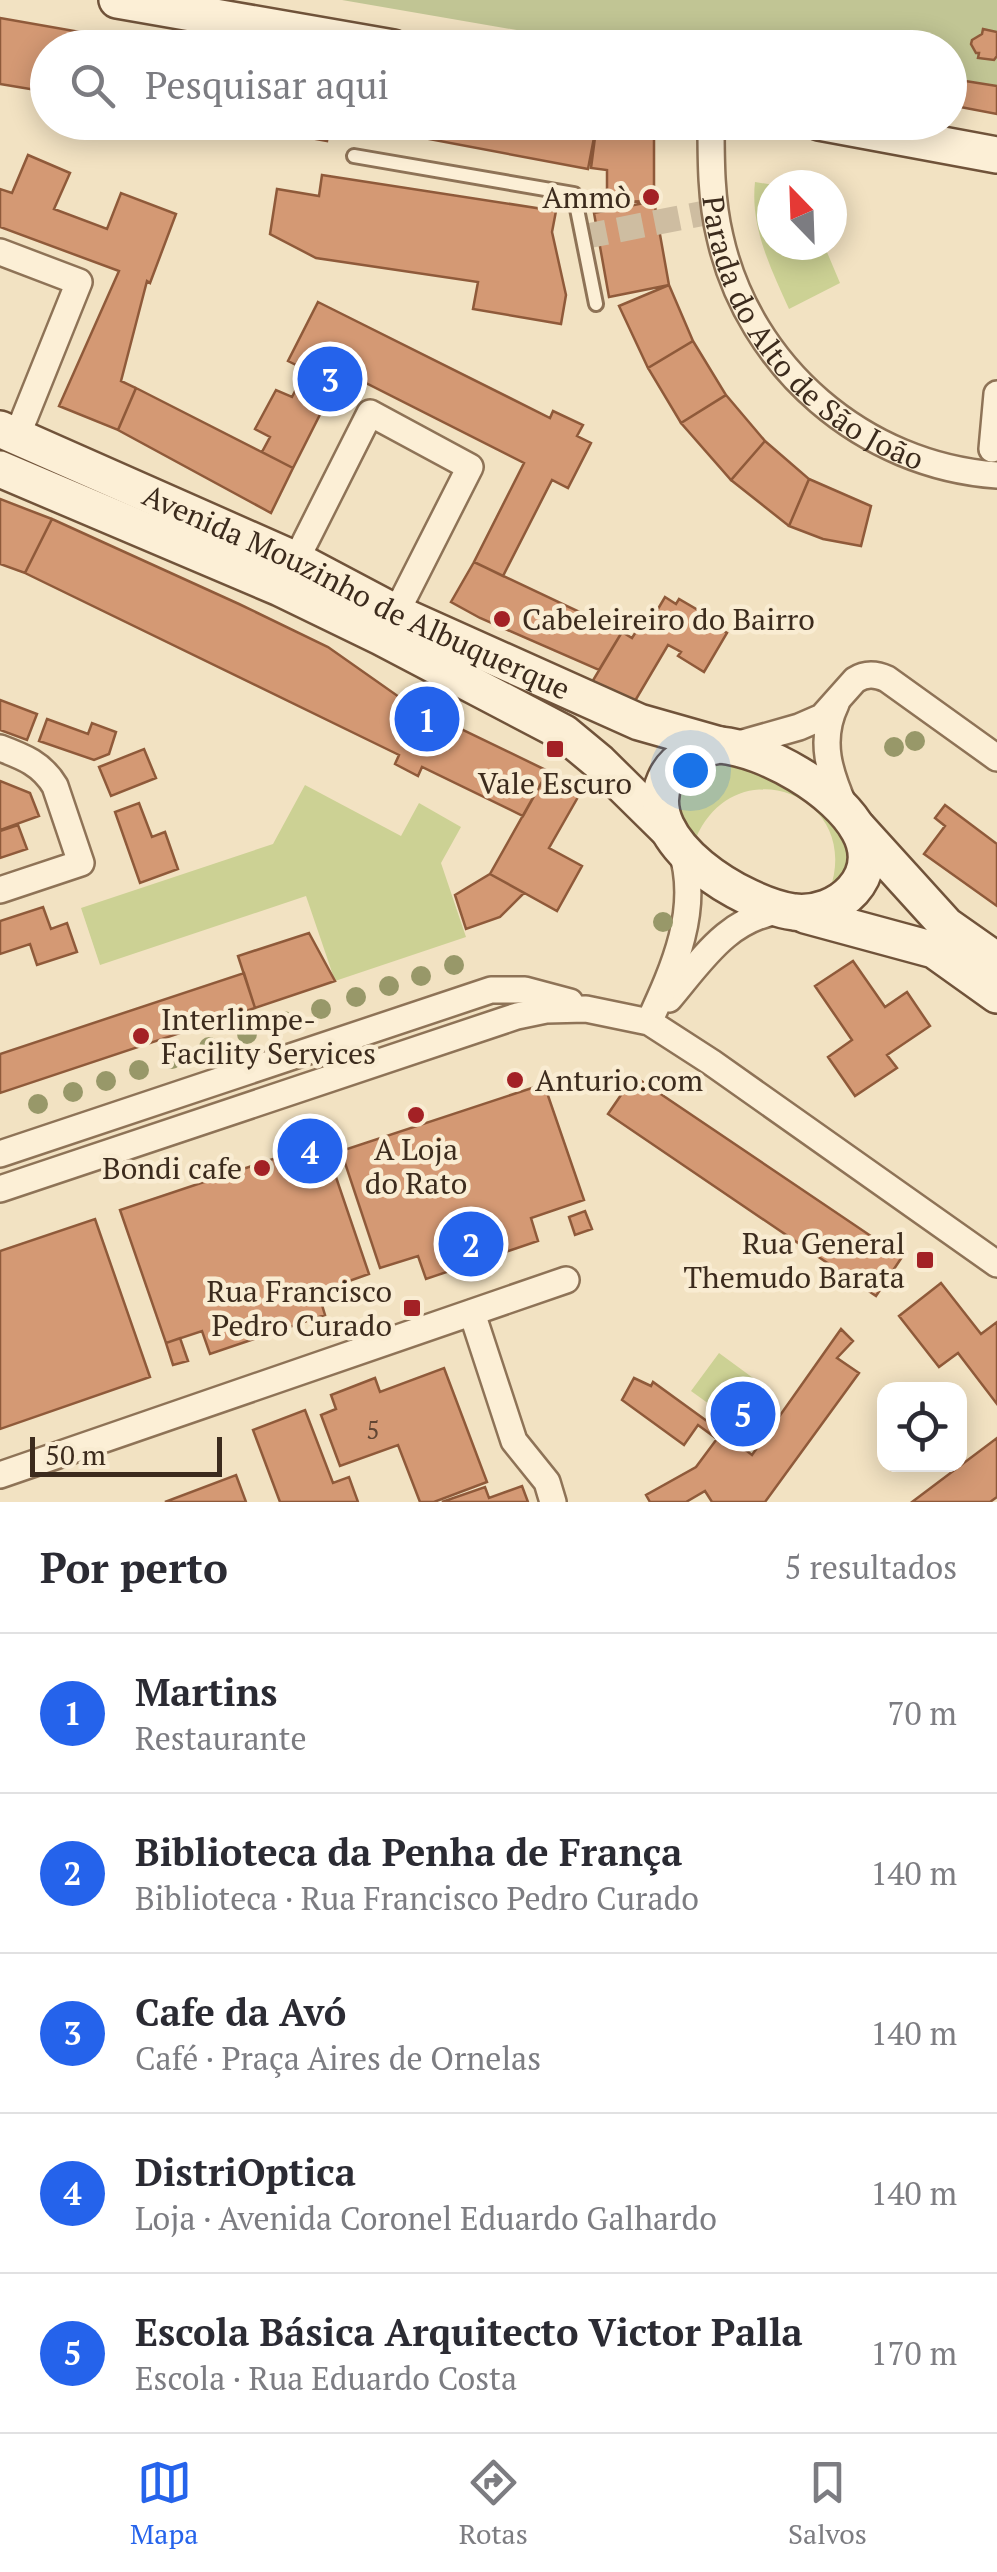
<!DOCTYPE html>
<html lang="pt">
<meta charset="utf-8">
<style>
body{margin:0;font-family:"PT Serif",serif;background:#f2f2f3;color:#2b2b33}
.controls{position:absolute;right:30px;bottom:30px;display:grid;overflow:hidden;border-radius:20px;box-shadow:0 5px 25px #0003}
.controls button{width:90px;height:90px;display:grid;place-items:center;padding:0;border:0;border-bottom:2px solid #e1e1e2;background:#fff;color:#2b2b33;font:50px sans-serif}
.compass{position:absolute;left:757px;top:170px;width:90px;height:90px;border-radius:50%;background:#fff;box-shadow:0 5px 25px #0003;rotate:337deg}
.scale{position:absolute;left:30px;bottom:25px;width:192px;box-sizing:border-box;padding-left:10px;border:5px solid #3c2b1d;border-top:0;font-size:28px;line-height:35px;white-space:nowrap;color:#3c2b1d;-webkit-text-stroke:8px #f9ecd2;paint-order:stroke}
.you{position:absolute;left:690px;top:770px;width:35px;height:35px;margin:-25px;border:8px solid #fff;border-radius:50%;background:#1a73e8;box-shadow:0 0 0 15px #1a73e833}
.badge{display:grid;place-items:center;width:65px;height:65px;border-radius:50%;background:#2563eb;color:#fff;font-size:32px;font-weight:700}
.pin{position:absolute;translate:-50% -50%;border:5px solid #fff;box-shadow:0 2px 10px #0006}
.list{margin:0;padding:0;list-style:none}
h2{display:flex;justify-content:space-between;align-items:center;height:130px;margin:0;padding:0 40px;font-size:42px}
h2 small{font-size:32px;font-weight:400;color:#7c7c81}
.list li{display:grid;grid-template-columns:65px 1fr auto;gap:30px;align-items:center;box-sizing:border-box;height:160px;padding:0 40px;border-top:2px solid #e1e1e2}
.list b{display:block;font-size:38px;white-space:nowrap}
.list p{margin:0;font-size:32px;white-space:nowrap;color:#7c7c81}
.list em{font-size:32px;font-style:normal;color:#7c7c81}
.icon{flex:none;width:55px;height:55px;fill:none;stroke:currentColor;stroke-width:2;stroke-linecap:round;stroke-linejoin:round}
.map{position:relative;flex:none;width:997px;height:1502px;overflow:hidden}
.search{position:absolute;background:#fff;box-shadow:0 5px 25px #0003;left:30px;right:30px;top:30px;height:110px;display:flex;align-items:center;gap:25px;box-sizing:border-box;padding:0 35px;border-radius:55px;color:#7c7c81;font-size:38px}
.sheet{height:930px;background:#fff}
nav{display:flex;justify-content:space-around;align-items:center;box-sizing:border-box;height:140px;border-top:2px solid #e1e1e2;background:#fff;font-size:28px;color:#7c7c81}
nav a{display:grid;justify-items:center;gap:5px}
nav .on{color:#2563eb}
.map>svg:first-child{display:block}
.green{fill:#ccd194}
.cemetery{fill:#c1c594}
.building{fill:#d49974;stroke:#8f5a3a;stroke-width:2.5}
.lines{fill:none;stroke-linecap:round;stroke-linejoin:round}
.street-tunnel{stroke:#cebda1;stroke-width:25;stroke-dasharray:25 12;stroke-linecap:butt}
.lane-casing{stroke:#8e7357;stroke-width:18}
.street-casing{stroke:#8e7357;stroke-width:30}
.secondary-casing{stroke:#70533a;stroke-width:40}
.lane{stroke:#fcefd6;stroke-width:12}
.street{stroke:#fcefd6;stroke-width:25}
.secondary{stroke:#fcefd6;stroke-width:35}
.tree{fill:#989869}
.poi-dot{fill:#a32125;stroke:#f9ecd2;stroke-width:4}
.labels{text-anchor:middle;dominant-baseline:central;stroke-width:9;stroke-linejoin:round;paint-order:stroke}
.number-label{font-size:25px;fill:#624633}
.poi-label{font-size:30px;fill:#3c2b1d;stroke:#f9ecd2;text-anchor:end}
.street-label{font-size:30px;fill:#3c2b1d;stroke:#f9ecd2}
</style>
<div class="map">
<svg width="997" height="1502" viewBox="0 0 997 1502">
<rect width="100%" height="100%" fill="#f2e2c2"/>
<!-- green -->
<path class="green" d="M755,182l19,3 -2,60h52l16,38 -51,26c-18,-40 -39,-82 -34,-127z
M717,761l29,5 56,24 41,45 5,10 2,22 -21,25c36,-96 -93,-146 -133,-54l-14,-17 -8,-32 12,-19z
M305,785l96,51 18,-33 42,24 -20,36 25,74 -131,44 -29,-85 -206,69 -19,-57 192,-64z
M719,1353l56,41 -27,38 -57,-41z"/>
<!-- cemetery -->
<path class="cemetery" d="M342,0h655v114l-47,-8v-58l-335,-1z"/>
<!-- building -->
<path class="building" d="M0,18l171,30h-123v44l-48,-8z
M983,29l14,3v24l-3,4 -16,-2 1,-5h-3l-5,-9 1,-4 10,-6z
M959,80l38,6v28l-42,-8z
M222,122h108l-3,19z
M339,122h258l-9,47z
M597,122l43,7 14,6v66l-47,1v-32l-16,-2z
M28,155l42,18 -16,36 53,20 14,-36 55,21 -26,69 -3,-2 -26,100 15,7 -18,42 -59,-24 60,-135 -119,-44v-38l12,4z
M322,175l234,36 -4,21 14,63 -5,29 -88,-15 5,-27 -162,-24 -46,-24 7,-45 42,7z
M654,201l15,84 -60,12 -15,-84z
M669,285l24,56 -45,27 -29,-62z
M318,302l232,116 3,-7 30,14 -6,11 14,7 -23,45 -16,-8 -49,96 -29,-14 50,-99 -182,-92 -49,97 -31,-16 8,-15 -15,-8 21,-39 16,7 14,-27 -18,-9z
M693,341l33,54 -45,28 -33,-55z
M136,388l157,80 -22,45 -153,-83z
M726,395l39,46 -34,39 -50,-57z
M765,441l44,38 -20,47 -58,-46z
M809,479l62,27 -10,40 -38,-7 -34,-13z
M0,499l52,20 -27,54 -25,-9z
M52,519l187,85 89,43 81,57 139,67 -25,45 -101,-49 -4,9 -23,-12 4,-9 -374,-182z
M474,562l148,70 -23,38 -119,-52 -29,-16z
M665,597l11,7 3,-5 41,24 -2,4 9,6 -23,39 -26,-16 3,-4 -13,-7 -36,61 -40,-24 30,-50 10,6 7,-11 6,4z
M0,700l37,14 -10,26 -27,-10z
M47,719l41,15 4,-11 24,9 -7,22 -15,6 -55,-19z
M144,749l12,29 -45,18 -12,-29z
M548,771l34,19 -33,58 33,18 -25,45 -67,-37z
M0,781l30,12 9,23 -39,14z
M139,803l13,34 13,-5 13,37 -38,14 -25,-71z
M945,805l52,39v62l-73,-52 21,-28 -10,-8z
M18,825l9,24 -27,9v-27z
M490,874l34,19 -24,24 -34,12 -11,-34z
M43,907l8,22 16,-6 10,29 -40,13 -7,-21 -30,10v-33z
M309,933l26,48 -80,27 -17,-52z
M853,961l32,46 22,-15 23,34 -43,29 10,13 -42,28 -27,-39 24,-17 -37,-54z
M244,973l11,35 -255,85v-39z
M634,1076l268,181 -26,39 -268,-182z
M544,1084l40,116 -53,18 7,23 -112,38 -8,-23 -38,12 -39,-117z
M324,1142l45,132 -51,18 7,23 -74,25 -41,14 -8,-23 -36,12 -46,-133z
M585,1211l7,18 -17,6 -6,-18z
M95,1219l55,158 -150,52v-178z
M941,1283l40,51 16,-12v82l-39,-51 -19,14 -40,-51z
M841,1329l12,12 -16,17 22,15 -94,129h-53l-7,-11 -19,11h-36l-4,-7 50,-28 26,-35 30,23z
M180,1338l8,23 -15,4 -7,-22z
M444,1368l43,114 -53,20h-14l-22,-57 -58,21 -19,-51 15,-6 -5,-14 44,-17 5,14z
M634,1378l17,8 2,-4 69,50 -5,7 -19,-14 -14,20 -62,-45z
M305,1410l28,73 16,-6 9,25h-78l-27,-72z
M997,1438v59l-7,5h-78z
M236,1475l10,27h-81z
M522,1486l6,16h-86l43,-15 4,11z"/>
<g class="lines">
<!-- street-tunnel -->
<path class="street-tunnel" d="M582,237l133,-26"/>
<defs>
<path id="lane" d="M354,156l220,38 22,110"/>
<g id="street">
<path id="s1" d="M711,122c0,39 0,78 9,115 29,130 144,229 277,238"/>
<path d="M0,252l79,30 -62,154"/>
<path d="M992,449l5,-55"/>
<path d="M296,560l74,-147 100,54 -74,146"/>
<path d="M836,704c-18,37 -6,70 9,104"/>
<path d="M732,746l67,-19 23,-10 33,-37c11,-7 21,-6 32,-1l110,79"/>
<path d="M0,748c24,9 42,16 55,38l26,77 -81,27"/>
<path d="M669,999c33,-39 59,-82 115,-89"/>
<path d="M649,1022c25,-54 52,-114 32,-173"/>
<path d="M0,1154l491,-164h34l45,12"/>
<path d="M0,1189l517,-173 29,-6 40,-1 63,13 62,40 286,202"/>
<path d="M472,1313l42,128 33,41 6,20"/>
<path d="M0,1475l566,-195"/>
</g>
<g id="secondary">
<path d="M117,0l276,48"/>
<path d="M819,122l178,33"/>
<path id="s2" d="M0,429l296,131 100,53 243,109 81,23"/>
<path d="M0,469l280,119 101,49 183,96 35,29 69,68"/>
<path d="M720,745c45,4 117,45 139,86 25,45 -20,86 -65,81 -50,-7 -157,-70 -129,-132 10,-23 32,-31 55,-35z"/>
<path d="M858,828l88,97 51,36"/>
<path d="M805,915l129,35 63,45"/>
</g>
</defs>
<!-- lane casing -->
<use href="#lane" class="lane-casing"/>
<!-- street casing -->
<use href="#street" class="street-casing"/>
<!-- secondary casing -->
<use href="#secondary" class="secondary-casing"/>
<!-- lane -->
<use href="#lane" class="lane"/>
<!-- street -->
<use href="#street" class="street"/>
<!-- secondary -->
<use href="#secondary" class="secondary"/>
</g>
<!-- trees -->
<g class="tree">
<circle cx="915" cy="741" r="10"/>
<circle cx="894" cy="747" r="10"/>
<circle cx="663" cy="922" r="10"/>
<circle cx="454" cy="965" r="10"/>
<circle cx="421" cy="976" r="10"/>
<circle cx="389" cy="986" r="10"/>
<circle cx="356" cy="997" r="10"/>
<circle cx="321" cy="1009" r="10"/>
<circle cx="284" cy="1021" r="10"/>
<circle cx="247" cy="1034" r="10"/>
<circle cx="209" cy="1047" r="10"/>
<circle cx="172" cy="1059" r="10"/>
<circle cx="139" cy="1070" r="10"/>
<circle cx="106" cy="1081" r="10"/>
<circle cx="73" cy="1092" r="10"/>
<circle cx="38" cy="1104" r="10"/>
</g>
<!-- markers -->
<g class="poi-dot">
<circle cx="651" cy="197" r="10"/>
<circle cx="502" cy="619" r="10"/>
<rect x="545" y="739" width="20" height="20" rx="5"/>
<circle cx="141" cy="1036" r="10"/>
<circle cx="515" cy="1080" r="10"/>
<circle cx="416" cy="1115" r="10"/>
<circle cx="262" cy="1168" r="10"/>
<rect x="915" y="1250" width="20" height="20" rx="5"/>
<rect x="402" y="1298" width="20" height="20" rx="5"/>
</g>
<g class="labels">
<!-- number labels -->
<g class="number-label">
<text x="373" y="1429">5</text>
</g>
<!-- poi labels -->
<g class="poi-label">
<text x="631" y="197">Ammò</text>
<text x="522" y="619" text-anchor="start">Cabeleireiro do Bairro</text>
<text x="555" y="783" text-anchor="middle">Vale Escuro</text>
<text x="161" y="1019" text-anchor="start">Interlimpe-<tspan x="161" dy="34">Facility Services</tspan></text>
<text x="535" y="1080" text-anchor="start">Anturio.com</text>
<text x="416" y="1149" text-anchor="middle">A Loja<tspan x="416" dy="34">do Rato</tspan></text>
<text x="242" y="1168">Bondi cafe</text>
<text x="905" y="1243">Rua General<tspan x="905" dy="34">Themudo Barata</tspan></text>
<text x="392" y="1291">Rua Francisco<tspan x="392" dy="34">Pedro Curado</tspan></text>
</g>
<!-- street labels -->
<g class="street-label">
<text stroke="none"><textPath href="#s1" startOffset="252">Parada do Alto de São João</textPath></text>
<text stroke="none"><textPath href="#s2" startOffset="392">Avenida Mouzinho de Albuquerque</textPath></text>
</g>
</g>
</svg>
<div class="controls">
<button><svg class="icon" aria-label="locate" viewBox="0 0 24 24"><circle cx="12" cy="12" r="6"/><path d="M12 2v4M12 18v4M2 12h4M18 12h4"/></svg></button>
</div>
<svg class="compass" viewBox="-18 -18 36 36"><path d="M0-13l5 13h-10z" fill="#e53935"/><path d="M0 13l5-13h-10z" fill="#7c7c81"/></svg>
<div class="scale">50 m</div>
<div class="you"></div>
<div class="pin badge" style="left:427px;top:719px">1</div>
<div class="pin badge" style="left:471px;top:1244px">2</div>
<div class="pin badge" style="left:330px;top:379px">3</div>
<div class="pin badge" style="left:310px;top:1151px">4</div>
<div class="pin badge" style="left:743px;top:1414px">5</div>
<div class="search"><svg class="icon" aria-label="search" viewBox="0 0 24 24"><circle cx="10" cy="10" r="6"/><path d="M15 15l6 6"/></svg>Pesquisar aqui</div>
</div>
<section class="sheet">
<h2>Por perto<small>5 resultados</small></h2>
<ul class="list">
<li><span class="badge">1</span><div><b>Martins</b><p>Restaurante</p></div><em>70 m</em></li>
<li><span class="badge">2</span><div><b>Biblioteca da Penha de França</b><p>Biblioteca · Rua Francisco Pedro Curado</p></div><em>140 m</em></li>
<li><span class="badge">3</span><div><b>Cafe da Avó</b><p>Café · Praça Aires de Ornelas</p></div><em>140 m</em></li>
<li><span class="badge">4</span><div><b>DistriOptica</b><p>Loja · Avenida Coronel Eduardo Galhardo</p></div><em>140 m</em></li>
<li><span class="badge">5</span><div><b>Escola Básica Arquitecto Victor Palla</b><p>Escola · Rua Eduardo Costa</p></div><em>170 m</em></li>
</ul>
</section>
<nav>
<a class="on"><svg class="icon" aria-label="map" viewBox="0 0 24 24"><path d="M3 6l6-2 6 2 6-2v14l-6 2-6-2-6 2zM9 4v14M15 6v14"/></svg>Mapa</a>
<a><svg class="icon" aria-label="directions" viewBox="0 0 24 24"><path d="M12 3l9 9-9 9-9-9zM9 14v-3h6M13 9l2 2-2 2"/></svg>Rotas</a>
<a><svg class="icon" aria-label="saved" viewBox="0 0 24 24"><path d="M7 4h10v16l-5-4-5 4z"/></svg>Salvos</a>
</nav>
